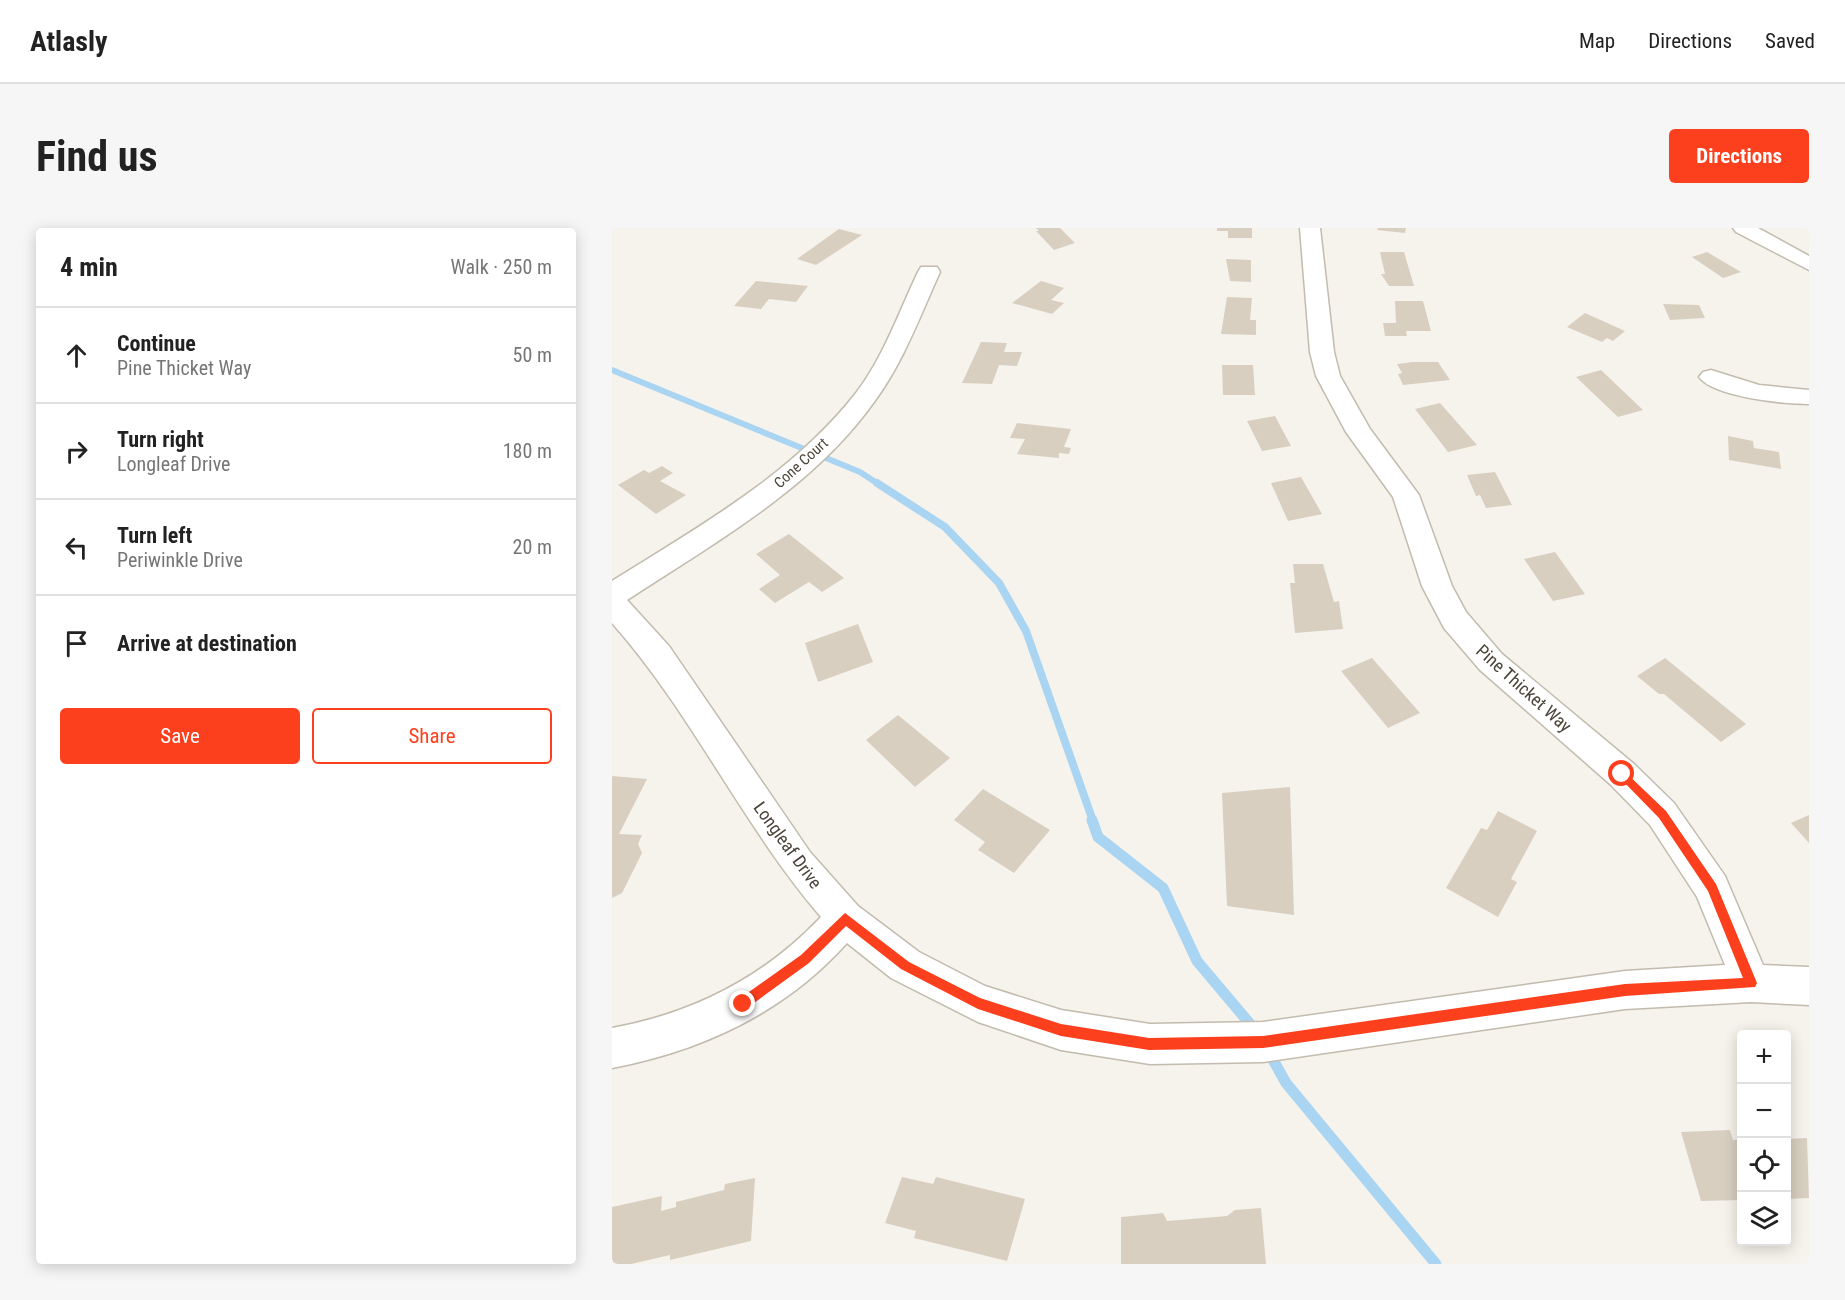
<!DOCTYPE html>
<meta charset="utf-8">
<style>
body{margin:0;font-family:"Roboto Condensed",sans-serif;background:#f6f6f6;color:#222}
.controls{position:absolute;right:18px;bottom:18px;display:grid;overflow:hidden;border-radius:6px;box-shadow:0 3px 15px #0003}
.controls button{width:54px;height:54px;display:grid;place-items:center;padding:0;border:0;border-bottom:2px solid #e0e0e0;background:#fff;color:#222;font:30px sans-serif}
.stop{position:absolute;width:18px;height:18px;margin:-14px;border:4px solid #fc3f1d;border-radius:50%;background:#fff}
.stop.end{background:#fc3f1d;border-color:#fff;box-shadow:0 2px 6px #0008}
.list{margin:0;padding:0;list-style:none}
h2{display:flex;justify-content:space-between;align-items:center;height:78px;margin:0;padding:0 24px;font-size:26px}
h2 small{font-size:20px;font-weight:400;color:#767676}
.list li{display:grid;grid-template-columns:39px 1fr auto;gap:18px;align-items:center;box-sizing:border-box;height:96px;padding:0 24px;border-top:2px solid #e0e0e0}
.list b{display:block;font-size:22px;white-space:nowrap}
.list p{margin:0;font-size:20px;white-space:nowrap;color:#767676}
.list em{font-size:20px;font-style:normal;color:#767676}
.actions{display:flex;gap:12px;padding:18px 24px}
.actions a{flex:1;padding:14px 0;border:2px solid #fc3f1d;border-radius:6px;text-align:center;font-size:21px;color:#fc3f1d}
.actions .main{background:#fc3f1d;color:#fff}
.icon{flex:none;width:33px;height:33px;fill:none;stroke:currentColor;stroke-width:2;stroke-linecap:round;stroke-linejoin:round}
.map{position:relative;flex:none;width:1197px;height:1036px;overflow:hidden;border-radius:6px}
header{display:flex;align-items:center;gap:36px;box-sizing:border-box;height:84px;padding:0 30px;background:#fff;border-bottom:2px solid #e0e0e0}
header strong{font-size:28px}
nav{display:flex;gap:33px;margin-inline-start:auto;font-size:21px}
.intro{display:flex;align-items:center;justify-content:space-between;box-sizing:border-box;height:144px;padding:0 36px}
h1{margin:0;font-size:42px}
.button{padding:15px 27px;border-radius:6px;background:#fc3f1d;color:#fff;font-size:21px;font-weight:700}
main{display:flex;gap:36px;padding:0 36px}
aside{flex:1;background:#fff;border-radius:6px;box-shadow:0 3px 15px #0003}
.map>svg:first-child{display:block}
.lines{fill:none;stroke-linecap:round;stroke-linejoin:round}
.stream-far2{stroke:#a9d4f2;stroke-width:6}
.stream-far1{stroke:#a9d4f2;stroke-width:8}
.stream{stroke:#a9d4f2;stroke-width:11}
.building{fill:#d8cfc1}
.minor-casing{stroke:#c2bbae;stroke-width:3}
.minor{fill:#fff;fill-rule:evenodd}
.route{fill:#fc3f1d}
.labels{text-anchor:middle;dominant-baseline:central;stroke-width:4.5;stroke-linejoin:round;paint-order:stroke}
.far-street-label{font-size:15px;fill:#4b4439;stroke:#fff}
.street-label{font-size:18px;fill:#4b4439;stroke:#fff}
</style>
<header>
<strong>Atlasly</strong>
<nav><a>Map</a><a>Directions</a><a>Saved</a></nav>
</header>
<div class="intro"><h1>Find us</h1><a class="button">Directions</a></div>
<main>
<aside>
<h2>4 min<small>Walk · 250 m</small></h2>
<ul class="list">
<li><svg class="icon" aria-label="ahead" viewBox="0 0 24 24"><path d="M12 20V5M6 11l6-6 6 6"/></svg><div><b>Continue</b><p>Pine Thicket Way</p></div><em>50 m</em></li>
<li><svg class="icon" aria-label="right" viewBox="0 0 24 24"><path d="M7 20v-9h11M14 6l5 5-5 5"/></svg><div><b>Turn right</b><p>Longleaf Drive</p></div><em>180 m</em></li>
<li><svg class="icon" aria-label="left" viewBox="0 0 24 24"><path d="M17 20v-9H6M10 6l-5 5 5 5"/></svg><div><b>Turn left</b><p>Periwinkle Drive</p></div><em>20 m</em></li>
<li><svg class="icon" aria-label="arrive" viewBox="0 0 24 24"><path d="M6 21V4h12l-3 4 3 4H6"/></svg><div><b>Arrive at destination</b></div></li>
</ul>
<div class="actions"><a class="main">Save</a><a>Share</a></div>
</aside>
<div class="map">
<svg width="1197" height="1036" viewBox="0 0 1197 1036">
<rect width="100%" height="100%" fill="#f6f3ec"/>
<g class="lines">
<!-- stream-far2 -->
<path class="stream-far2" d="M0,142l248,102 20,13"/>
<!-- stream-far1 -->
<path class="stream-far1" d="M265,255l68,44 54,56 27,48 67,190"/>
<!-- stream -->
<path class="stream" d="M480,592l6,17 65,51 34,73 59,70
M656,823l18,32 150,181"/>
</g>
<!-- building -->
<path class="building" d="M424,0h24l15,15 -21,7 -18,-19h3z
M605,0h35v10h-24v-7h-11z
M766,0h28l-1,5 -28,-3z
M227,1l23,6 -46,30 -19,-6z
M768,24h24l10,34h-25l-8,-12h4z
M1095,24l34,20 -18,6 -31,-21z
M614,31l25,1v22l-21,-1z
M144,53l52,5 -12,16 -27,-3 -8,10 -27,-3z
M429,53l23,7 -13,12 13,3 -12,11 -40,-11z
M615,69l25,1 -2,22h6v15l-35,-1z
M783,73h28l8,30h-25l1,5h-22l-2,-13h13z
M1051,76l36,1 6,13 -35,2z
M973,85l40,18 -12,10 -6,-3 -5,4 -35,-15z
M369,114l26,1 -3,9h18l-5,14 -18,-1 -7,19 -30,-1z
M801,134h25l12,18 -47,5 -5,-11 4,-1 -5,-9z
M610,137h31l2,30h-32z
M989,142l42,40 -25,7 -42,-40z
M828,175l37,42 -29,7 -33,-43z
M663,188l16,30 -29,5 -15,-30z
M405,195l54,6 -7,18 7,1 -2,6 -10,-1v5l-42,-4 8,-15 -15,-1z
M1116,208l25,5 1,7 25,4 2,17 -52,-9z
M50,238l11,7 -13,8 26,14 -30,19 -38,-29 26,-15 5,3z
M883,244l17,33 -26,3 -6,-13 -4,1 -9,-21z
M689,249l21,37 -34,7 -17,-38z
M177,306l55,44 -22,14 -13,-10 -34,21 -16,-14 21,-14 -24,-21z
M943,324l30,42 -32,7 -29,-42z
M681,336h30l11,38 5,-1 4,28 -48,4 -5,-50h5z
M246,396l15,38 -55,20 -13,-39z
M760,430l48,55 -32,15 -47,-57z
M1053,430l81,66 -25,18 -57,-48h-5l-22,-18z
M286,487l52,43 -35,29 -49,-47z
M0,548l35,3 -28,55 23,1 -4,9 4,9 -20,40 -10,5z
M678,559l4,128 -67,-9 -5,-113z
M371,561l67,41 -36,43 -36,-23 7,-8 -31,-22z
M886,583l39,20 -26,48 6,3 -19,35 -52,-29 35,-60 6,2z
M1197,587v28l-18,-20z
M1118,902l3,10 9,-1v61l-41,1 -20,-69z
M1195,910l2,60 -23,1v-60z
M290,949l31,7 3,-7 89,22 -18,62 -93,-23 2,-7 -31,-8z
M143,950l-4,63 -81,19v-5l-39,9h-19v-57l50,-11 -1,15 15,-4v-5l48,-12 1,-6z
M649,980l5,56h-145v-47l42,-4 4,8 60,-5 8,-6z"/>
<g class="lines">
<defs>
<path id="minor" d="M688,0h20l14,124 6,24 30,53 49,66 33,91 14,26 36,42 132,110 40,39 51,73 38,89 46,2v38l-58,-3 -126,7 -362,53 -113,2 -89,-14 -83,-28 -87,-44 -44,-35c-62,69 -145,108 -235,125v-40c82,-15 151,-50 209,-111 -79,-92 -129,-204 -209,-294v-42c86,-54 180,-106 244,-188 27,-35 43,-81 62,-121l3,-5h16l3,5c-20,44 -37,91 -66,130 -62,87 -160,141 -247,198l42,46 141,206 48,54 61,46 66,34 76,24 89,14 113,-2 362,-51 100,-6 -28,-68 -47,-72 -40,-41 -130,-114 -36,-42 -22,-42 -29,-89 -47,-65 -30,-56 -6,-24z
M1121,0h25l51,28v14l-73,-38z
M1099,142l48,15 50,5v14c-24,0 -96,-7 -110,-27l4,-5z"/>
</defs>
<!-- minor casing -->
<use href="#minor" class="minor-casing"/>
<!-- minor -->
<use href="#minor" class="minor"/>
</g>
<!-- route -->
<path class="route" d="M1010,541l44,42 50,73 41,99 -2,4 -130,9 -362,52 -114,2 -88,-14 -83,-27 -77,-40 -55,-43 -37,37 -62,45 -4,1 -6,-5 2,-5 62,-44 44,-42 64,49 71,36 81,26 88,14 114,-2 362,-52 118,-6 -35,-87 -49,-73 -40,-41v-6z"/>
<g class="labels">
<!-- far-street labels -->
<g class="far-street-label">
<text transform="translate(189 235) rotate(-42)">Cone Court</text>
</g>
<!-- street labels -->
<g class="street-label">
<text transform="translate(912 460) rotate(42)">Pine Thicket Way</text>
<text transform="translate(176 617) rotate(54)">Longleaf Drive</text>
</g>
</g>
</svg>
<div class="controls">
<button>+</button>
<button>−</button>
<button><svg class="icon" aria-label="locate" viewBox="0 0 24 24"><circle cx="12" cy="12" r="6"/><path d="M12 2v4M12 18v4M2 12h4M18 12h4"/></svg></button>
<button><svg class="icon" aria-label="layers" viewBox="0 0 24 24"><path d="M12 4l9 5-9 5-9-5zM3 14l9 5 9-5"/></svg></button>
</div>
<div class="stop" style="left:1010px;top:546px"></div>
<div class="stop end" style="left:131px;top:776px"></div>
</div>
</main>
